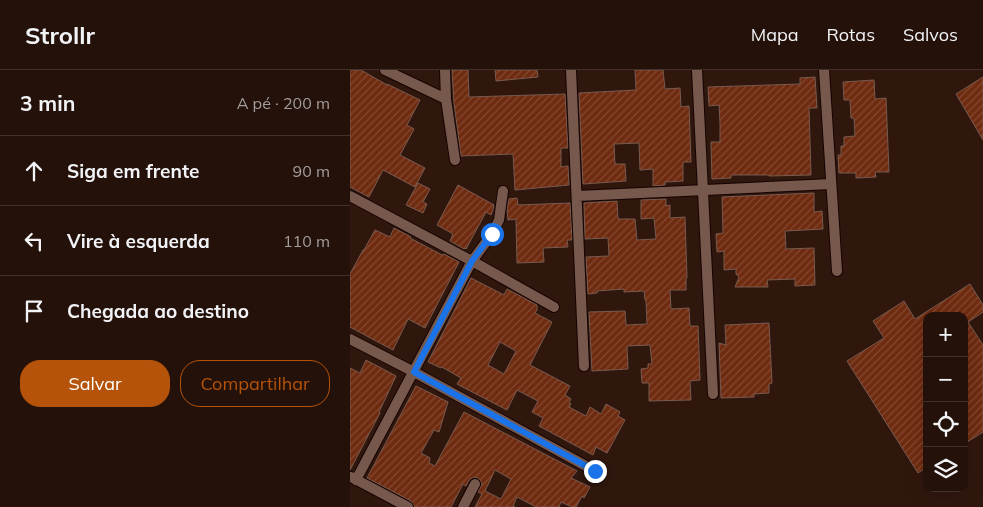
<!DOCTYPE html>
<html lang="pt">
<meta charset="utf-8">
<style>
body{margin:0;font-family:Mulish,sans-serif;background:#301f18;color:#f1f3f6}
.controls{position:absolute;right:15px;bottom:15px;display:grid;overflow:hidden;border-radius:10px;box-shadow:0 5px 20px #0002}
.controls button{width:45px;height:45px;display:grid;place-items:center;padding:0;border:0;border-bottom:1px solid #41312b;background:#24110a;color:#f1f3f6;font:25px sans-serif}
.stop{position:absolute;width:15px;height:15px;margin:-11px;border:4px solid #1a73e8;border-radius:50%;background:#fff}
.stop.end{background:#1a73e8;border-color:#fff;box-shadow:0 1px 5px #0008}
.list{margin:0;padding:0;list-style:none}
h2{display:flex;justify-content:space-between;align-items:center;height:65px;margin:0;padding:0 20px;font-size:21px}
h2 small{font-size:16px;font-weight:400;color:#a39d9c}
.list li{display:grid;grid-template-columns:32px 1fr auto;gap:15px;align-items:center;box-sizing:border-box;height:70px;padding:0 20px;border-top:1px solid #41312b}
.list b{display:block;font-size:19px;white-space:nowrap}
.list em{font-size:16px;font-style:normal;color:#a39d9c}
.actions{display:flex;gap:10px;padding:15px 20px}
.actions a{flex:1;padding:11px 0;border:1px solid #b45309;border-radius:20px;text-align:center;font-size:18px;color:#b45309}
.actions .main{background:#b45309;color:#fff}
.icon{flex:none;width:28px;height:28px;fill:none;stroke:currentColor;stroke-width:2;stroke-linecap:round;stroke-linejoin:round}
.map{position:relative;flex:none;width:633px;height:437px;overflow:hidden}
header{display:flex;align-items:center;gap:30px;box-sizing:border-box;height:70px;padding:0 25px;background:#24110a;border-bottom:1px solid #41312b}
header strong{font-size:24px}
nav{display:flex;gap:28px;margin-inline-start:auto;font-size:18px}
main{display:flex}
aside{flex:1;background:#24110a}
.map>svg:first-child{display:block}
.building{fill:url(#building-hatch);stroke:#785a4f;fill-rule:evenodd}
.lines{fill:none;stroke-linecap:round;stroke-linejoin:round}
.street-casing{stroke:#160300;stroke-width:12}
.street{stroke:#76584d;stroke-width:10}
.route{stroke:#1a73e8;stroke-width:6}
</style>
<header>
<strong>Strollr</strong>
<nav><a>Mapa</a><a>Rotas</a><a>Salvos</a></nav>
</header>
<main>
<aside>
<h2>3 min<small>A pé · 200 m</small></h2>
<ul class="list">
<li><svg class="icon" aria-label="ahead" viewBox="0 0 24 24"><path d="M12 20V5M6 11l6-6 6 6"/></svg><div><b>Siga em frente</b></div><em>90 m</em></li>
<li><svg class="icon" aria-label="left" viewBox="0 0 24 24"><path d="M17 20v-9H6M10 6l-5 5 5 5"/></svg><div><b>Vire à esquerda</b></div><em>110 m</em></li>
<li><svg class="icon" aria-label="arrive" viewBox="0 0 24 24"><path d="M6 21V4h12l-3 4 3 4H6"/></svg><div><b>Chegada ao destino</b></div></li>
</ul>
<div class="actions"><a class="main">Salvar</a><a>Compartilhar</a></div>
</aside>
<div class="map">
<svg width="633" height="437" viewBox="0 0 633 437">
<defs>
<pattern id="building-hatch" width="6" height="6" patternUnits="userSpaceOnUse" patternTransform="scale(1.25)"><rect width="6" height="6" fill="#6f2b10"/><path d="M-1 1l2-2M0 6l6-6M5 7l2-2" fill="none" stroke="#834931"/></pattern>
</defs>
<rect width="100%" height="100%" fill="#30170e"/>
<!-- building -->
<path class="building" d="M0,0h11l26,15v-1l33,16 -13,25 7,4 -14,26 25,13 -10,19 -32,-17 -14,27 -19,-10z
M102,0h16l1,27 96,-3 3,54h-7v19l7,-1 1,19 -54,5 -2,-36 -52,2 -7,-53z
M145,0h42l1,7 -42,4z
M285,0h28l2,19 15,-1 1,19 8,-1 2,56h-8v19l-18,1v3l-12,1v-17l-13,1 -1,-27 -25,1 1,20h10l1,17 -43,3 -4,-91 57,-3z
M465,7l2,31h-8l2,67 -42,1v-1h-38v3l-19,1 -1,-37h9v-19l-1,-18 -10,1 -1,-19 92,-3v-6z
M633,7v63l-27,-46z
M524,10l1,19 11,-1 3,74h-14l1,5 -20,1v-5h-17l-1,-18h3v-9h3v-9l11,-1 -1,-18h-3l-1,-18h-6l-1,-18z
M68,113l12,6 -7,13 4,2 -4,9 -17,-8z
M108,115l36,20 -1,5 -2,5 -5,-3 -20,37 -1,-1 -1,1 -14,-8 3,-7 -16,-9z
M464,123v19l8,-1 1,18 -38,2 1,18 28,-1 1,37 -20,1v-7l-28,1 1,7h-33l4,-10 -3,-3v-5l-12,1v-19l-7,1 -1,-18 7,-1 -1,-36z
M167,128l1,7 52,-2 2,37h-5l1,7 -25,1 1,14 -27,1 -1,-44 -8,1 -1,-10 2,-11z
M316,129v7l4,-1v13l15,-1 2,61h-1v12h-16l1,19 18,-1 1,18h8l2,54 -10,1 1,19 -42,1v-18h-7l-1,-14 7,-1v-4h4l-2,-19 -23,1 1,23 -36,2 -3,-59 36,-1 1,14 21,-1 -1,-24h-1l-1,-9 -20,1v-3l-27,2v2l-9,1 -2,-37 23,-1 -1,-18 -23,1 -1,-36 33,-2 1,18h17l2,21 19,-1 -2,-21 -13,1v-19z
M44,158l17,9 -1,1 32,17 2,-1 15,8 -34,66 -17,-9 -15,31 -43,-23v-53l13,-24h1l11,-20 15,7z
M121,208l33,17 3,-6 30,16v5l-2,3 17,9 -22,43 40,21 -5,9 6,4 -2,4 2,1 -2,3 17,9 4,-9 11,7 5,-10 14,8 -2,4 7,4 -18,33 -11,-6 -3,8 -54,-29 4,-8 -11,-6 6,-11 -21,-11 -10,20 -50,-26 4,-6 -19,-11 -1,1 -13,-6zM150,272l16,9 -12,23 -16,-9z
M620,214l13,21v7l-15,10 15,23v87l-19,12v-128h-37v151l-9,6 -71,-112 37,-23 -11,-17 31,-20 11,18z
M419,253l3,60 -3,1v9l-15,1v3l-33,1 -2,-55 7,2 -1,-20z
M16,290l30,16 -17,36 1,1 -30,57v-102l10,5z
M66,316l32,16 -9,30 -5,-2 -13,23 9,5 -1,5 6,3 29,-54 113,59 -6,7 19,9 -6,11 -2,-2 -6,11h-4l-11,-5 -2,5h-23l-19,-10 -4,9 2,1h-40l7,-13 -4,-2 4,-8 -2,-4 -2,-2 -4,-1 -5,3 -3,6 -3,-2 -12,23h-36l-4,-6 -44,-23zM145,400l16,9 -10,20 -16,-8z"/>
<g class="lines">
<defs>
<path id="street" d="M35,0l61,29
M95,0l1,29 9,61
M221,0l13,296
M347,0l16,324
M474,0l13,201
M0,126l122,65 82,46
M227,126l254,-12
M0,269l64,33 181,99
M1,407l57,30
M6,410l116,-219 20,-27 7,-14 4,-29
M113,437l12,-23"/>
</defs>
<!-- street casing -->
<use href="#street" class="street-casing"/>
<!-- street -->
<use href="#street" class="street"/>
</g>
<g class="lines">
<!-- route -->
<path class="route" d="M142,164l-20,27 -58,111 181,99"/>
</g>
</svg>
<div class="controls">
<button>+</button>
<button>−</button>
<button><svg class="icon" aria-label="locate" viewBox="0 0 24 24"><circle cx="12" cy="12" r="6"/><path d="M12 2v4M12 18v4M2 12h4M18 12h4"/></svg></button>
<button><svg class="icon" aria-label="layers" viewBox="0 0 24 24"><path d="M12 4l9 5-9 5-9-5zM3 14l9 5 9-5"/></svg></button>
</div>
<div class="stop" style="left:142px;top:164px"></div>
<div class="stop end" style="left:245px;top:401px"></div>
</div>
</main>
